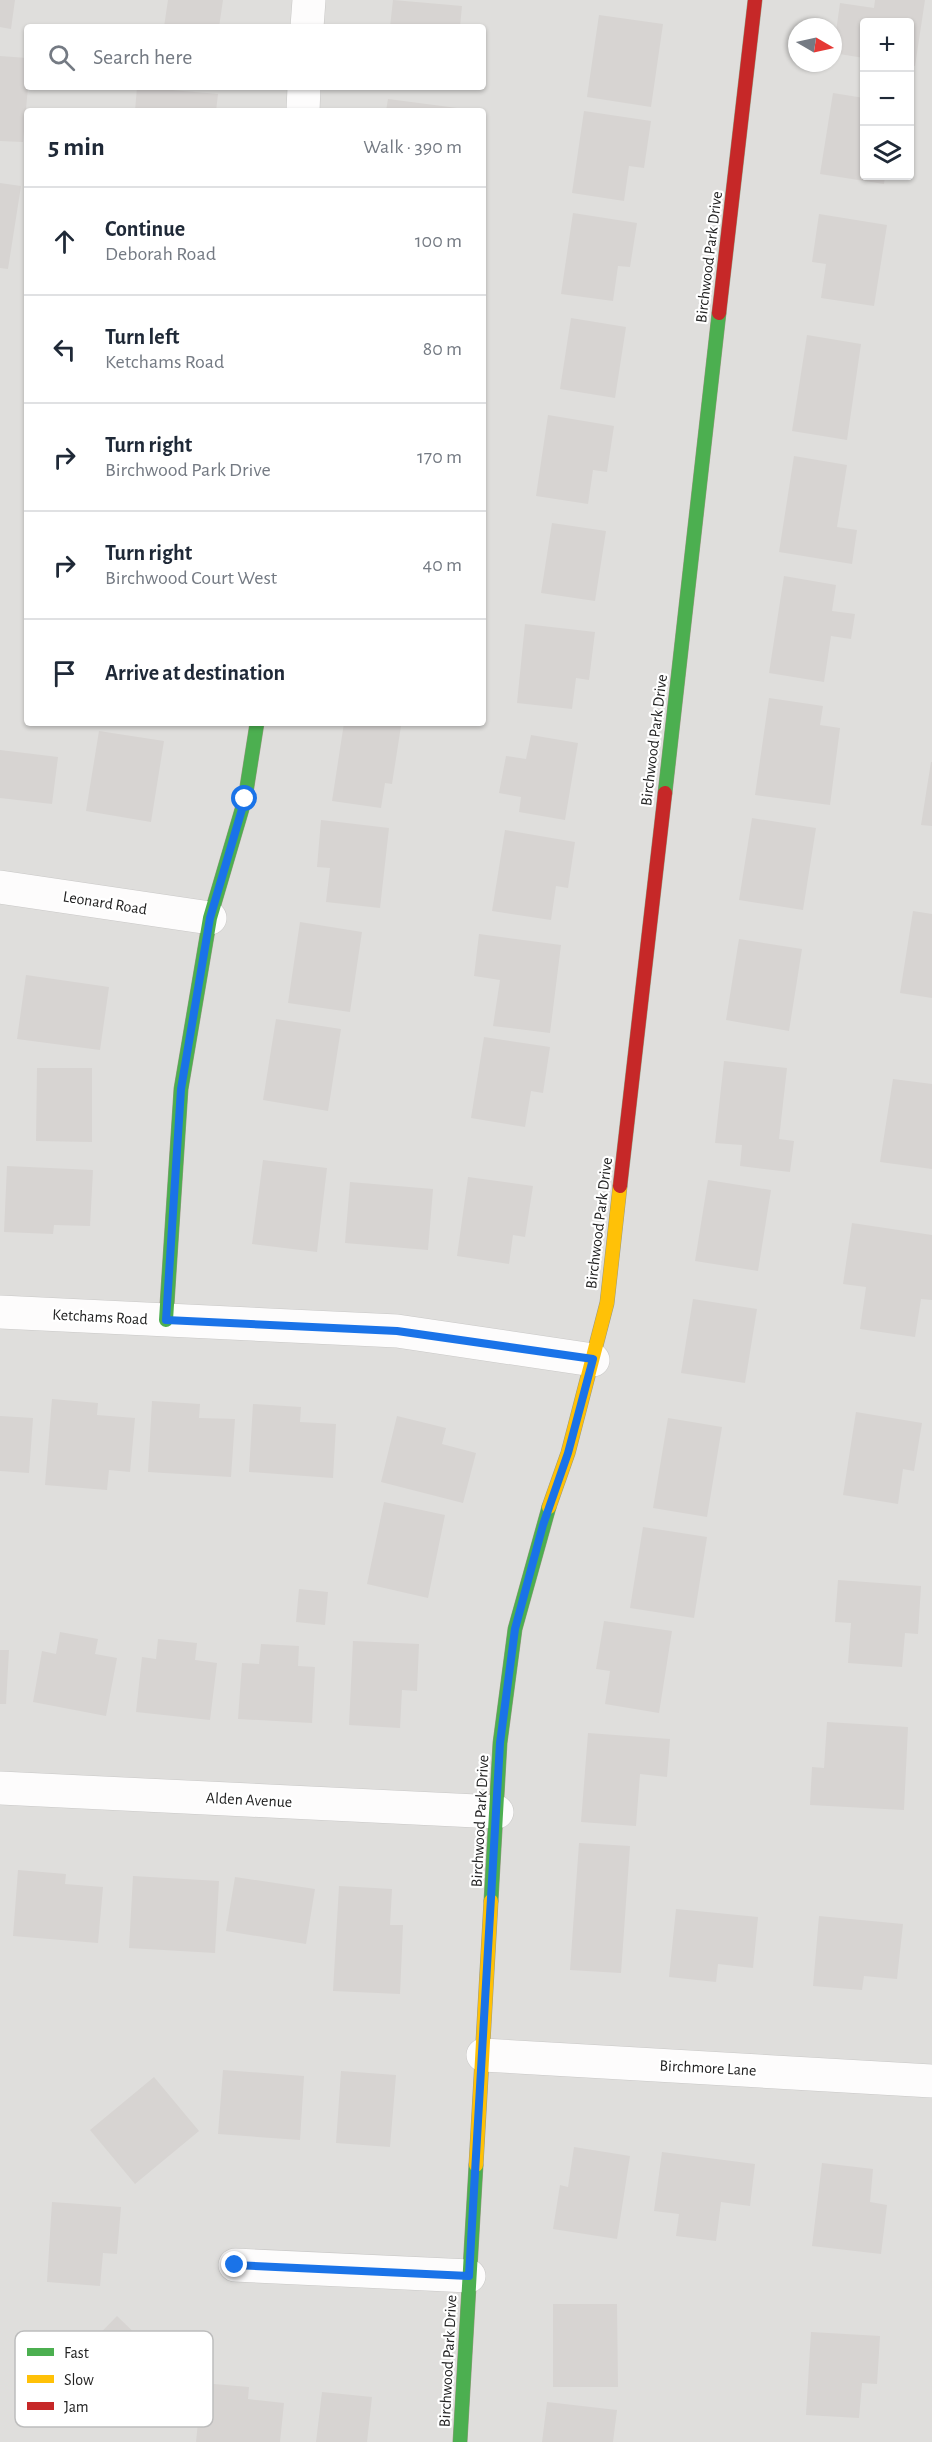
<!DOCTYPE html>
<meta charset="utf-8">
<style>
body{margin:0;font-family:"Alegreya Sans",sans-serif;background:#f6f6f7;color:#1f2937}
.controls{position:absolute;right:18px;top:18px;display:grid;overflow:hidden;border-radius:6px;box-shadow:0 2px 4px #0004}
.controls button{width:54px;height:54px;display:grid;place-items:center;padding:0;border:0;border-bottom:2px solid #e0e1e3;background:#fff;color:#1f2937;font:30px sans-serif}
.compass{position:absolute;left:788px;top:18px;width:54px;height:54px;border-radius:50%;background:#fff;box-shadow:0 2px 4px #0004;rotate:99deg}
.stop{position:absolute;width:18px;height:18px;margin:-14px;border:4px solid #1a73e8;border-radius:50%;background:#fff}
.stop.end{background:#1a73e8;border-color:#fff;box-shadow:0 2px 6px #0008}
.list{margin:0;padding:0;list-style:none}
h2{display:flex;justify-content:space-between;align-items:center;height:78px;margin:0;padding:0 24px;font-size:26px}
h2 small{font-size:20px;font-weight:400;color:#747a83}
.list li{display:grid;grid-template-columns:39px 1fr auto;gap:18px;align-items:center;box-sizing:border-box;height:108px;padding:0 24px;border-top:2px solid #e0e1e3}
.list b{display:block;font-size:22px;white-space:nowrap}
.list p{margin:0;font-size:20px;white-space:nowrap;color:#747a83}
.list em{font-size:20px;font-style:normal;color:#747a83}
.icon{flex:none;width:33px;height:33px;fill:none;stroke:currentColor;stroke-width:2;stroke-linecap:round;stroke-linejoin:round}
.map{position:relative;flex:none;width:932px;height:2442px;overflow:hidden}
.search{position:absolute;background:#fff;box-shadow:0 2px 4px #0004;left:24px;top:24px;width:462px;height:66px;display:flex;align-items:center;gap:15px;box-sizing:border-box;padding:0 21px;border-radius:6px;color:#747a83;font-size:22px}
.panel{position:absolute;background:#fff;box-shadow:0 2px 4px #0004;left:24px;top:108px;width:462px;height:618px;border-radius:6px}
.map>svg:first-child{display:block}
.residential{fill:#dfdedc;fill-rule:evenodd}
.building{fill:#d7d4d2}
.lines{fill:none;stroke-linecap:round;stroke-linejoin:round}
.street-casing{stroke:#c9c8c7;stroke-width:34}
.fast-casing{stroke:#999a82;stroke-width:15}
.slow-casing{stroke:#999a82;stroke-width:15}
.jam-casing{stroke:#999a82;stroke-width:15}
.street{stroke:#fdfcfc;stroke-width:33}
.fast{stroke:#4caf50;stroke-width:14}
.slow{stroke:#ffc107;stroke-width:14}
.jam{stroke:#c62828;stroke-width:14}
.route{stroke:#1a73e8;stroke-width:8}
.labels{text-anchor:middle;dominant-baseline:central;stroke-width:4.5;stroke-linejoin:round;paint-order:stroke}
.street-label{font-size:16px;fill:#222;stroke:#fff}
.key{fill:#fff;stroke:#bdbdbd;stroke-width:1.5}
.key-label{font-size:16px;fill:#222}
</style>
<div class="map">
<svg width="932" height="2442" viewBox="0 0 932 2442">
<rect width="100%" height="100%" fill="#f0eeeb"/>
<!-- residential -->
<path class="residential" d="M0,0h932v2442h-932zM864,22h46v154h-46zM27,27h456v60h-456zM797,27h36v36h-36zM27,111h456v612h-456z"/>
<!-- building -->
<path class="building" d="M0,0h15l-4,29 -11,-2z
M168,0h55l-4,27h-55z
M393,0l69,6 -2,21h-70z
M875,0h50l-10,66 -5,-1v-43h-46v36l-31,-5 7,-50 34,5z
M599,15l64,9 -12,83 -64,-10z
M0,56l27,2 1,29 -5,55 -23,-1z
M137,87l81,7 -2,17h-81z
M833,93l31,5v78h21l-1,8 -64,-10z
M388,99l69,9v3h-71z
M584,111l67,10 -7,47 -15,-2 -5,35 -52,-8z
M0,183l21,3 -13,83 -8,-1z
M573,213l64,10 -7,44 -12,-1 -5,35 -52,-7z
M819,214l68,11 -13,81 -53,-8 5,-34 -14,-2z
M571,318l55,9 -11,71 -55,-9z
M807,335l54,9 -14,96 -55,-9z
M548,415l66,11 -7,46 -14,-2 -5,34 -52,-8z
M794,456l53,9 -10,62 20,3 -5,34 -73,-12z
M552,523l54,8 -11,70 -54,-8z
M784,576l52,9 -4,26 23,3 -4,25 -20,-3 -7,46 -55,-9z
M525,624l70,8 -6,48 -13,-2 -4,31 -55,-6z
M769,698l54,8 -3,19 20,3 -10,77 -75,-10z
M344,723h40l17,3 -9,58 -7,-1 -4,25 -49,-7z
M99,731l65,10 -13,81 -65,-11z
M531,735l47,8 -13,77 -46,-8 2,-15 -22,-4 7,-37 20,3z
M0,750l58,7 -6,47 -52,-6z
M931,762h1v64l-11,-1z
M752,818l64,10 -13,82 -64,-10z
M321,820l68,8 -9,80 -54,-6 4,-34 -13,-1z
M505,830l70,12 -7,46 -12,-2 -5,34 -59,-9z
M913,911l19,3v84l-32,-5z
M300,922l62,10 -12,80 -62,-9z
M479,934l82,11 -11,88 -57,-7 7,-46 -26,-4z
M739,939l63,10 -13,82 -63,-11z
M26,975l83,12 -9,63 -83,-11z
M276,1019l65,10 -13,82 -65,-11z
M484,1037l66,10 -7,46 -12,-2 -6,36 -54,-9z
M724,1061l63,7 -8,71 15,2 -4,31 -50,-6 2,-21 -27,-2z
M37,1068h55v74l-56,-1z
M893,1079l39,5v85l-52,-7z
M263,1160l64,8 -10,84 -65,-8z
M7,1166l86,4 -3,56 -36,-1 -1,9 -49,-2z
M468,1177l65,9 -8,51 -12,-2 -4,29 -52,-8z
M708,1180l63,10 -13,81 -63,-10z
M350,1182l83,7 -5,61 -83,-7z
M852,1223l80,12v65l-11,-1 -6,38 -55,-8 6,-42 -23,-3z
M693,1299l64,10 -12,74 -64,-10z
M52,1399l46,4 -1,12 38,3 -5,54 -21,-2 -2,20 -62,-5z
M152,1401l48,3 -1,14 36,1 -4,58 -83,-5z
M253,1404l48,3 -1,15 36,2 -3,54 -84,-6z
M856,1412l66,11 -8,48 -11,-2 -5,35 -55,-9z
M0,1416l33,2 -4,55 -29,-2z
M397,1416l49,12 -4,16 34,9 -13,50 -82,-21z
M668,1418l54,9 -15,90 -54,-9z
M384,1502l61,13 -17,83 -61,-14z
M643,1527l64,10 -13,81 -64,-10z
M838,1580l83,6 -3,48 -13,-1 -3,34 -54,-4 3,-40 -16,-1z
M299,1589l29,3 -3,33 -29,-3z
M604,1621l68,10 -13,82 -54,-9 5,-33 -14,-2z
M60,1632l38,7 -3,15 22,4 -11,58 -73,-14 9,-51 14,3z
M158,1639l39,4 -2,17 22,3 -7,57 -74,-8 6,-55 14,2z
M353,1641l66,3 -2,47 -15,-1 -2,38 -51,-3z
M261,1644l38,2 -1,20 17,1 -3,56 -74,-4 4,-56 17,1z
M0,1650h9l-3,54h-6z
M827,1722l81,5 -4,83 -94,-5 2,-38 12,1z
M588,1733l82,6 -3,38 -27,-3 -4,52 -55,-4z
M579,1843l51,3 -9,127 -51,-3z
M18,1870l48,4 -1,10 38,3 -5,56 -85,-7z
M133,1876l86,5 -4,72 -86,-5z
M235,1877l80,12 -9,55 -80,-13z
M339,1886l53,3 -2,36h13l-3,69 -67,-3z
M676,1909l82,8 -5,51 -35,-4 -2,18 -47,-5z
M819,1916l84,8 -6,55 -33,-3 -2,14 -49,-4z
M223,2070l81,6 -4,64 -82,-6z
M341,2071l55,4 -6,72 -54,-4z
M154,2077l45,54 -64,53 -45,-54z
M574,2147l56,9 -13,83 -64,-10 7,-44 8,2z
M662,2152l93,12 -5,42 -29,-4 -5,39 -40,-5 3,-22 -25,-3z
M822,2163l51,6 -3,33 17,3 -6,49 -69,-8z
M52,2202l69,5 -4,47 -14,-1 -3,33 -53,-4z
M553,2304h64l1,83h-65z
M117,2316l32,31 -8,7 28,27 -41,42 -59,-58z
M811,2332l69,4 -3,48 -15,-1 -3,35 -53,-3z
M202,2383l47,4 -1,12 36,4 -4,39h-84z
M322,2392l50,5 -5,45h-51z
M547,2402l70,8 -4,32h-71z"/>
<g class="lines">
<defs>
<path id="street" d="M307,27l2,-27
M303,111l1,-24
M0,887l210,31
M0,1312l397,19 196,29
M0,1788l497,24
M483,2055l449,26
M235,2265l234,11"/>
<path id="fast" d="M665,793l54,-480
M166,1320l15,-231 29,-171 35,-119 12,-76
M491,1901l9,-158 15,-114 34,-122
M460,2442l16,-277"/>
<path id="slow" d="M549,1507l19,-54 39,-150 13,-117
M476,2165l15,-264"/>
<path id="jam" d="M719,313l36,-313
M620,1186l45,-393"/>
</defs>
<!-- street casing -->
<use href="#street" class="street-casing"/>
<!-- fast casing -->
<use href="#fast" class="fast-casing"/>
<!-- slow casing -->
<use href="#slow" class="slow-casing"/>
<!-- jam casing -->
<use href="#jam" class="jam-casing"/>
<!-- street -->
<use href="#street" class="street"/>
<!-- fast -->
<use href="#fast" class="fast"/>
<!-- slow -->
<use href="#slow" class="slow"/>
<!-- jam -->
<use href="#jam" class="jam"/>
</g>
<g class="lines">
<!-- route -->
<path class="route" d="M235,2265l234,11 31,-533 15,-114 28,-104 25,-72 25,-94 -196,-28 -231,-11 15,-231 29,-171 35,-119"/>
</g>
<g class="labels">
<!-- street labels -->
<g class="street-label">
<text transform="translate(709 257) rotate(-83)">Birchwood Park Drive</text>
<text transform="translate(654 740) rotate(-83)">Birchwood Park Drive</text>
<text transform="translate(105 903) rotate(9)">Leonard Road</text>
<text transform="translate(599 1223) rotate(-83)">Birchwood Park Drive</text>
<text transform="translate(100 1317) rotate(3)">Ketchams Road</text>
<text transform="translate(249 1800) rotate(3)">Alden Avenue</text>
<text transform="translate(480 1821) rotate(-87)">Birchwood Park Drive</text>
<text transform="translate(708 2068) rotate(3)">Birchmore Lane</text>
<text transform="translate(448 2361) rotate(-87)">Birchwood Park Drive</text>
</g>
</g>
<!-- legend -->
<rect x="15" y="2331" width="198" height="96" rx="9" class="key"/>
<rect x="27" y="2348" width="27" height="8" fill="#4caf50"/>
<rect x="27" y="2375" width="27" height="8" fill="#ffc107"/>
<rect x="27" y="2402" width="27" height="8" fill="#c62828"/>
<g class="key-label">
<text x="64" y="2358">Fast</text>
<text x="64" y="2385">Slow</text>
<text x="64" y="2412">Jam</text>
</g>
</svg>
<div class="controls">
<button>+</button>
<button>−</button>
<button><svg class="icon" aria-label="layers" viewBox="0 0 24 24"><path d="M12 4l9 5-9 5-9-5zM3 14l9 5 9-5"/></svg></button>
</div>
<svg class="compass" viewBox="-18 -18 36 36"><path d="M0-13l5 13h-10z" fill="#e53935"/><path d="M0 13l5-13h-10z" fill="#747a83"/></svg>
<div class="stop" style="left:245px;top:799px"></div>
<div class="stop end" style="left:235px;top:2265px"></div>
<div class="search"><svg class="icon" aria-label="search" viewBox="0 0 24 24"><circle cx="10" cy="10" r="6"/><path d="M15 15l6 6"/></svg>Search here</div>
<section class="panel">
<h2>5 min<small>Walk · 390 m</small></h2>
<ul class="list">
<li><svg class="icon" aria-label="ahead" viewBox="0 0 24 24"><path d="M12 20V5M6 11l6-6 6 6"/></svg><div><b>Continue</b><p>Deborah Road</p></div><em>100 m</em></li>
<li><svg class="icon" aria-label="left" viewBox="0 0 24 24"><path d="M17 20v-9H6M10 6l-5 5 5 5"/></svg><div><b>Turn left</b><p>Ketchams Road</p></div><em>80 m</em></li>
<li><svg class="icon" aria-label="right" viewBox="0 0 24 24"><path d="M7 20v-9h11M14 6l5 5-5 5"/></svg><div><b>Turn right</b><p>Birchwood Park Drive</p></div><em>170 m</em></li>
<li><svg class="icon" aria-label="right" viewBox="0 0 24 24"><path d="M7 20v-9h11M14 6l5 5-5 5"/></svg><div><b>Turn right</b><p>Birchwood Court West</p></div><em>40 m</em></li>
<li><svg class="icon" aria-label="arrive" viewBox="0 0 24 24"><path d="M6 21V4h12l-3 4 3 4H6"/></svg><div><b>Arrive at destination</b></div></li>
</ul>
</section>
</div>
